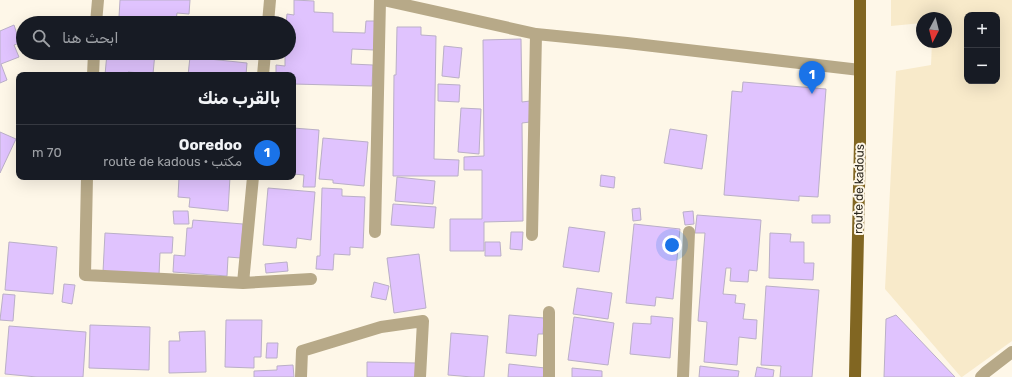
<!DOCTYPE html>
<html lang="ar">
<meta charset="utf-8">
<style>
body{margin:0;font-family:Rubik,Cairo,sans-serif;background:#20242c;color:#f1f3f6;direction:rtl}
.controls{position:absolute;right:12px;top:12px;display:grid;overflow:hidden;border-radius:8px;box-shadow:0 4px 16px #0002}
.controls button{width:36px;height:36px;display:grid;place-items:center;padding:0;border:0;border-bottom:1px solid #363941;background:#171b24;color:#f1f3f6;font:20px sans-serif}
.compass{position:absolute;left:916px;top:12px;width:36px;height:36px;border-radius:50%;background:#171b24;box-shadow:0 4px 16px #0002;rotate:187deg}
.you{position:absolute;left:672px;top:245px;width:14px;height:14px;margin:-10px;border:3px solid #fff;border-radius:50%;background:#1a73e8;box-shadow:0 0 0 6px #1a73e833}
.badge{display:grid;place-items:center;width:26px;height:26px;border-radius:50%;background:#1a73e8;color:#fff;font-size:13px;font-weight:700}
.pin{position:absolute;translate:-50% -33px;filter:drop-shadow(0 1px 2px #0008)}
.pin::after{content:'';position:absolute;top:21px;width:14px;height:12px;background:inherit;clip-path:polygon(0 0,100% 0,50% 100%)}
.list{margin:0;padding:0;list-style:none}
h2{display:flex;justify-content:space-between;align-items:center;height:52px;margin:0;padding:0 16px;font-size:17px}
h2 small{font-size:13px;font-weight:400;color:#9ea1a6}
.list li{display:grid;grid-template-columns:26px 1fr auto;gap:12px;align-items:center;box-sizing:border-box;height:56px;padding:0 16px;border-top:1px solid #363941}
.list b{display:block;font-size:15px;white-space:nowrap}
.list p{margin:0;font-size:13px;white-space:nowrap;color:#9ea1a6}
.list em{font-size:13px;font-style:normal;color:#9ea1a6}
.icon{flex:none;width:22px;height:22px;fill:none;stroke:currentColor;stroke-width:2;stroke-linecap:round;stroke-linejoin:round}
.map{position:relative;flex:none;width:1012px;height:377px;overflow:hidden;direction:ltr}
.search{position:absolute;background:#171b24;box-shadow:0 4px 16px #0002;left:16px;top:16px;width:280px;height:44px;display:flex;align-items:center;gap:10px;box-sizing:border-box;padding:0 14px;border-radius:22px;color:#9ea1a6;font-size:15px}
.panel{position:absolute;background:#171b24;box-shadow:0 4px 16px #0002;left:16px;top:72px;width:280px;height:108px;border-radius:8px;direction:rtl}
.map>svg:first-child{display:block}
.built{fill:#f8eaca;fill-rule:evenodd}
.building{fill:#e0c3fe;stroke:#baafc7}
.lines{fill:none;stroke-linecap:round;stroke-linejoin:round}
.minor{stroke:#b7a988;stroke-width:12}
.major{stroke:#816622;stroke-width:12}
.labels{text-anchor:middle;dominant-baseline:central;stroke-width:4;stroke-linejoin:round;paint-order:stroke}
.street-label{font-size:12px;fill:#28241b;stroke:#fef7e8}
</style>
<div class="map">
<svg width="1012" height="377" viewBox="0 0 1012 377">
<rect width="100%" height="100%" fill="#fef7e8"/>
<!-- built -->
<path class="built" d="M891,0h121v341l-50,36h-1l-76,-88 11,-218 35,-6 1,-23h14v-24h-24v5l-31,3zM967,15h30v66h-30z"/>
<!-- building -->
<path class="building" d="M120,0h70l-1,14 -12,-1 -1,8 -57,-4z
M294,0l20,1v11l19,1v19l32,1 1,-12h9l-1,29 -22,-1 -1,15 22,1 -1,21 -79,-2v-9h-17v-10l9,1v-13h4v-30h-3l1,-9 7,1z
M14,25l6,18 -6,2 5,12 -18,7 6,16 -7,3v-52z
M397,27h24v8l15,1 -2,123 25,1 -1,16h-65l1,-101h2z
M521,39l1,63 8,-1v21l-8,1 1,98 -39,1v29h-34v-32h32v-49h-18v-13l20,-1 -1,-116z
M444,46l18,2 -3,30 -17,-2z
M107,53h48l-2,21 -25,-2v3h-23z
M190,57l57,6 -1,12h-58z
M743,82l83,7 -8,108 -19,-1v5l-75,-6 8,-104 10,1z
M438,84l22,1 -1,17 -21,-1z
M461,108l20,1 -2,45 -21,-2z
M293,128l26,2 -4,57h-12l1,-12 -11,-1z
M670,129l37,6 -5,34 -38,-6z
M0,132l16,7 -16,34z
M323,138l45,4 -4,44 -31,-3v-3l-14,-1z
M601,175l14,2 -1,11 -14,-2z
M154,177h18v2z
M179,177h51l-2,34 -39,-4 1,-9 -12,-1z
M397,177l38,4 -2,23 -38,-3z
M268,188l47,4 -4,48 -14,-2 -1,10 -33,-3z
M322,188l20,1v7l23,1 -2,51 -13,-1v8l-16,-1 -1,16 -17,-1 1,-13h3z
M393,204l43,3 -2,21 -43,-3z
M640,208l1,12 -8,1 -1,-12z
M173,211h15l1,13h-15z
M693,211l1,13 -9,1 -2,-13z
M697,215l64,5 -4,51 -8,-1 -1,12 -18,-1 1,-13h-5l-3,26 13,1 -1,8 10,1 -2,15 14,1 -1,19 -17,-2 -2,28 -33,-3 3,-40 -9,-1 7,-88h-10z
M812,215h18v8h-18z
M193,220l50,4 -2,34 -13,-1 -1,19 -54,-4 1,-17 11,1 2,-28h5z
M634,224l46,5 -7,70 -17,-2 -1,9 -29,-3z
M569,227l36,5 -6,40 -36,-5z
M511,232h12l-1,18 -12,-1z
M105,233l68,4 -1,16h-12l-1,22 -56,-3z
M770,233l21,1 -1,8h14v21h10l-1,17 -44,-2z
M9,242l48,5 -4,47 -48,-4z
M485,242h15l1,14h-16z
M419,254l7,54 -32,5 -7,-55z
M287,262l1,9 -22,2 -1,-9z
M374,282l15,4 -3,14 -15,-3z
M64,284l11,1 -3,19 -10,-2z
M766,286l53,4 -7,87h-32l1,-11 -20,-1z
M577,288l35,5 -4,26 -35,-5z
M3,294l12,1 -2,26 -13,-1z
M509,315l35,3 -1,16h-5l-2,22 -30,-3z
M896,315l59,62h-71l2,-58z
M651,316l22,2 -3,40 -40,-4 3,-31 18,1z
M574,317l40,6 -6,42 -40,-5z
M226,320h36l-1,37h-7v11l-29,-1z
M90,325l60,2 -1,43 -60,-2z
M9,326l77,6 -3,45h-46l-32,-3z
M205,331l1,41 -37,1v-32h11l-1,-9z
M451,333l37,3 -4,41h-12l-24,-2z
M267,343h11l-1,15h-11z
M367,362l49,1 -1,14h-48z
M509,364l36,4 -1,9h-36z
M293,365l1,12h-40v-6l23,-1v-4z
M700,366l39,5 -1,6h-39z
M757,367l17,3 -1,7h-18z
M572,368l30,3v6h-30z"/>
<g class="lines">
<!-- minor -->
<path class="minor" d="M383,0l153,34 91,9 233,27
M96,23l2,-23
M268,23l2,-23
M93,75l1,-22
M263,75l2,-22
M87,177l-2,98 158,8 68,-4
M375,232l5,-232
M532,235l4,-201
M243,283l10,-106
M301,377l1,-26 79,-24 42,-6 -3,56
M549,377v-65
M683,377l6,-145
M981,377l5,-5 26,-20"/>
<!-- major -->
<path class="major" d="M855,377l5,-236v-141"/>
</g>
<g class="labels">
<!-- street labels -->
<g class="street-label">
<text transform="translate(859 189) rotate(-89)">route de kadous</text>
</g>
</g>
</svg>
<div class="controls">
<button>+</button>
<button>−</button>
</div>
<svg class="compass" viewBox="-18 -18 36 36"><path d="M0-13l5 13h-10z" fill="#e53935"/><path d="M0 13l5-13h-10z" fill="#9ea1a6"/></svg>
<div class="you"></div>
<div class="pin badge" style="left:812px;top:94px">1</div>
<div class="search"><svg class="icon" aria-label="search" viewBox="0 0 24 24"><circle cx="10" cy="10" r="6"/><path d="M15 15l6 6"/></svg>ابحث هنا</div>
<section class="panel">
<h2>بالقرب منك<small></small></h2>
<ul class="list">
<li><span class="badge">1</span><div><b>Ooredoo</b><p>مكتب · route de kadous</p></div><em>70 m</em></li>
</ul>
</section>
</div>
